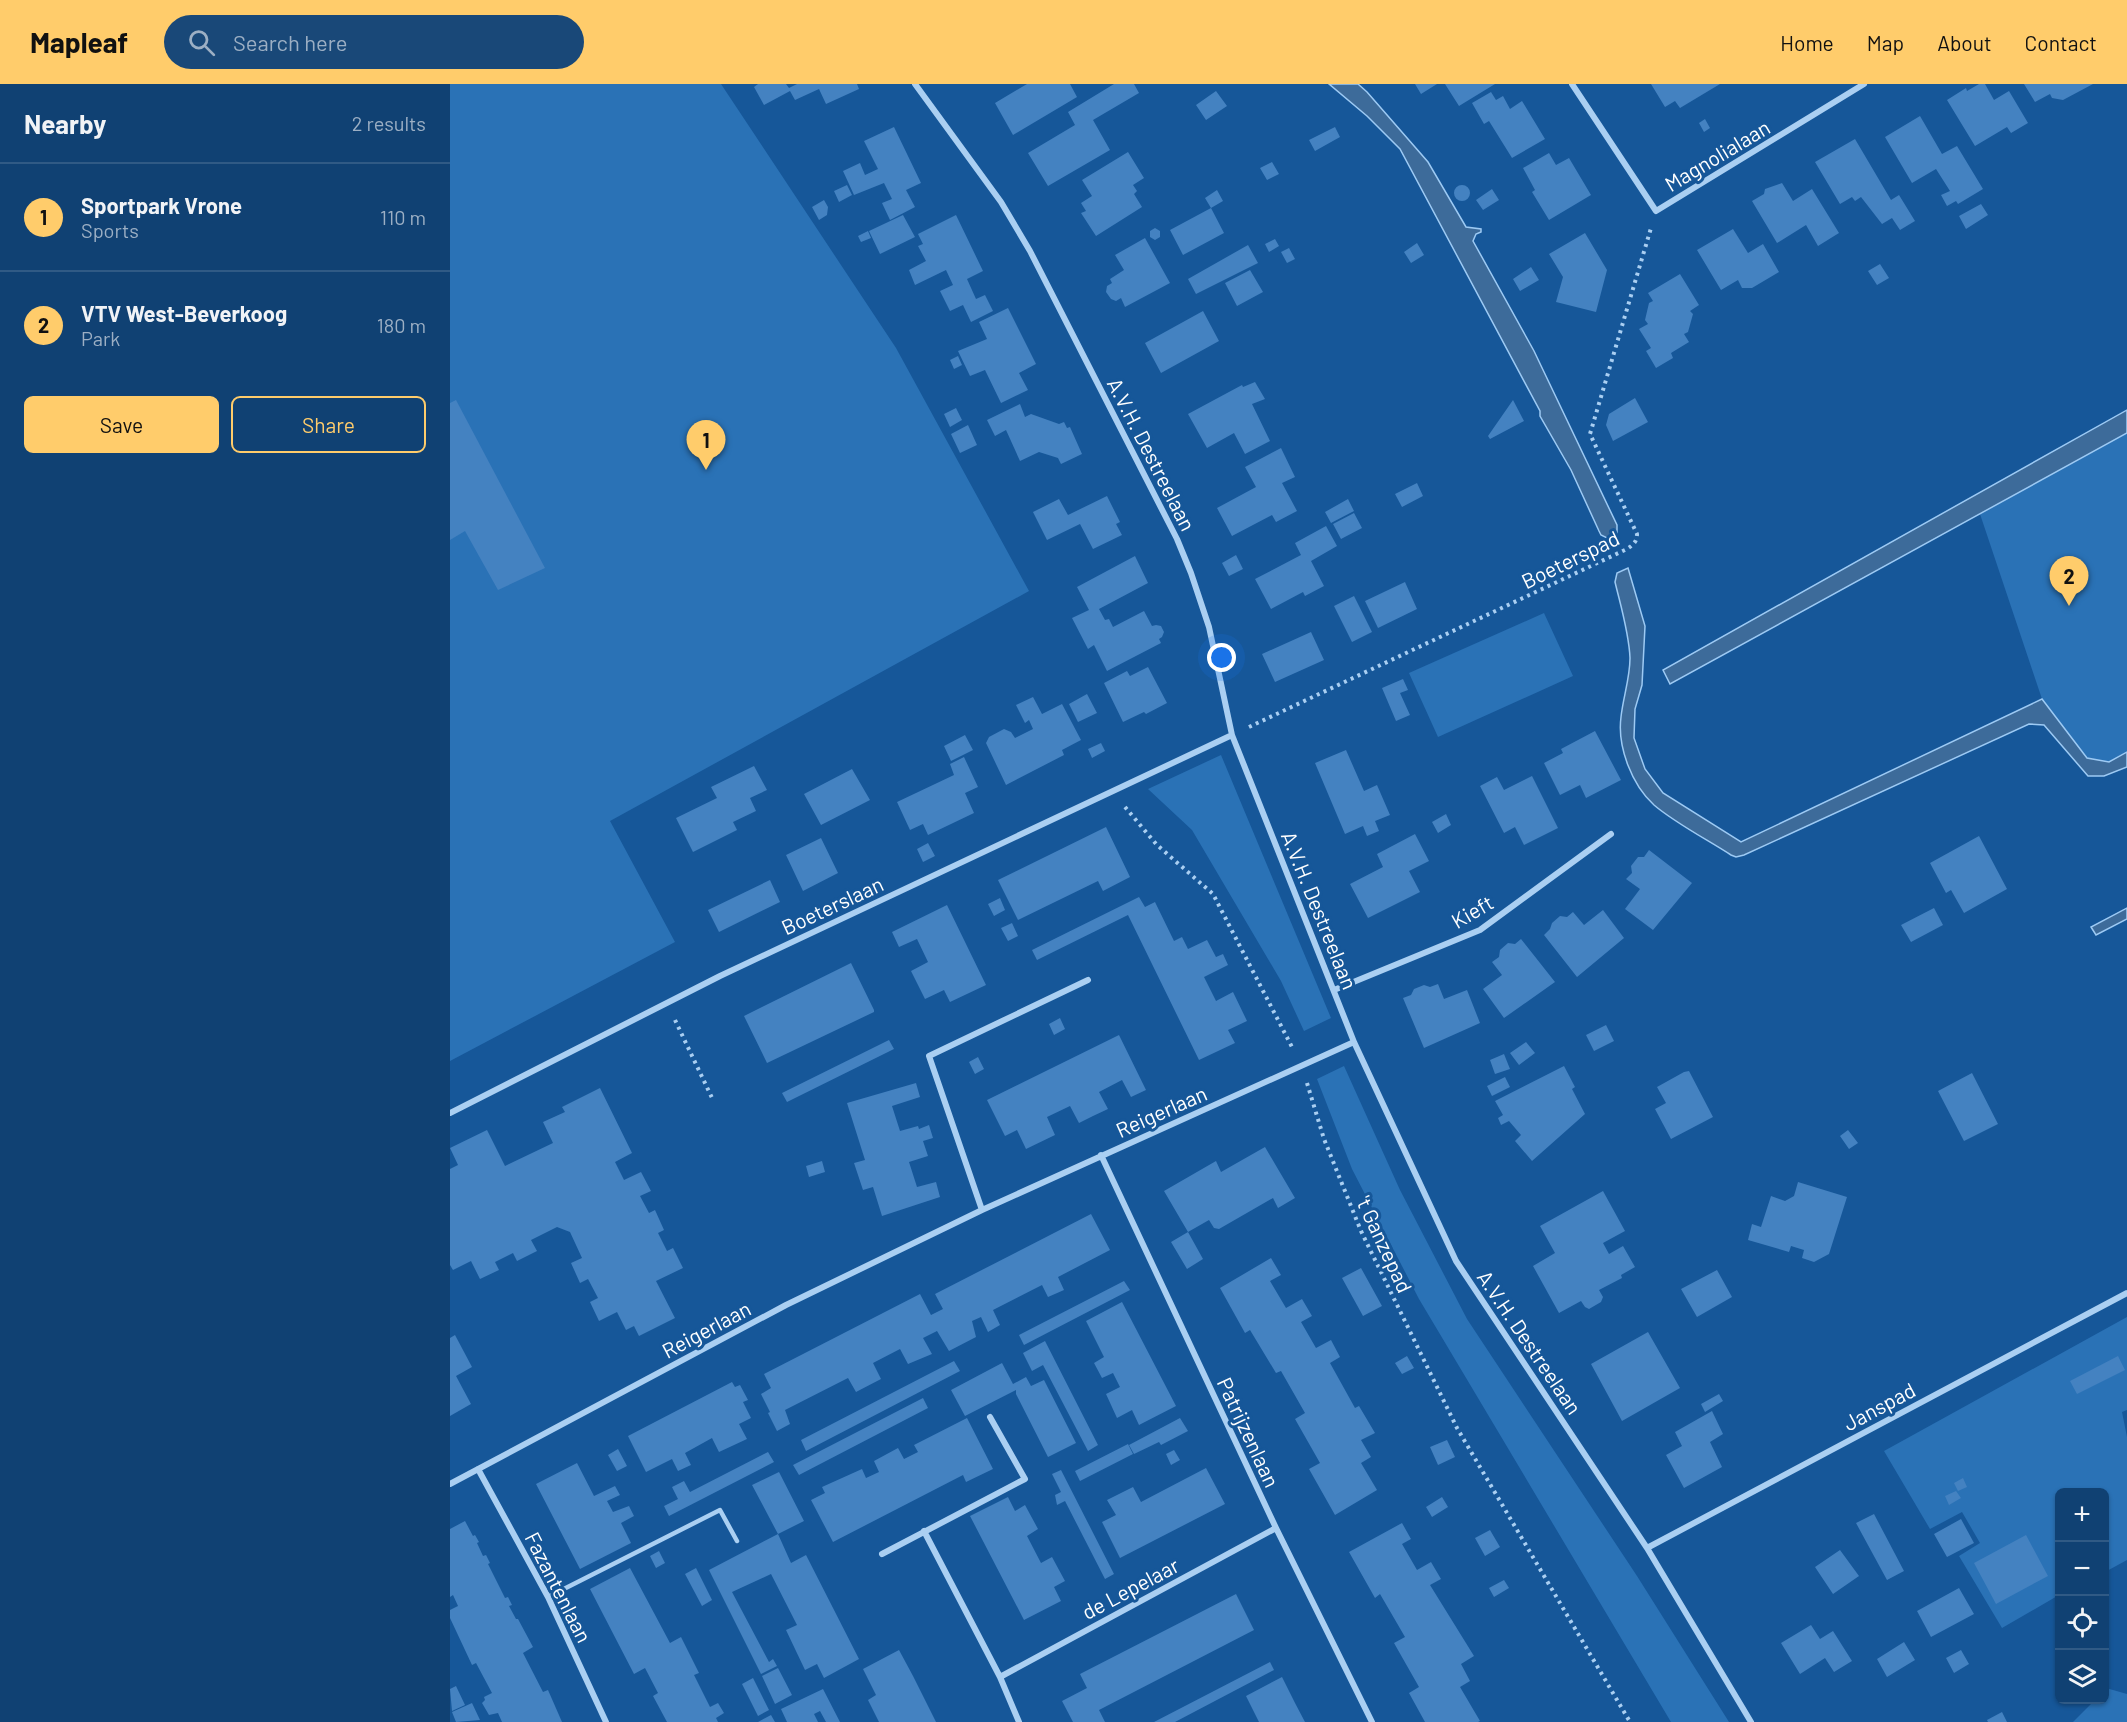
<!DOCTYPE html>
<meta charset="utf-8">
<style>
body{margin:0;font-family:Barlow,sans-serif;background:#194878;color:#f1f3f6}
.controls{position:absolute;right:18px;bottom:18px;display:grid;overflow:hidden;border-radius:9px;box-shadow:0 2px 4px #0004}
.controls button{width:54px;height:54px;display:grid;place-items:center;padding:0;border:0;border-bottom:2px solid #305a85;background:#104173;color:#f1f3f6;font:30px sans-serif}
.you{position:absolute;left:772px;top:574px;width:21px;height:21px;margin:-15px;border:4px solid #fff;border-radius:50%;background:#1a73e8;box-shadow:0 0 0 9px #1a73e833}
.badge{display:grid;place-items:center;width:39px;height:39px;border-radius:50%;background:#ffcc6b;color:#111;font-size:20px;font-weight:700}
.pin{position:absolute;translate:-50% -50px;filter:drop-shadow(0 2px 3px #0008)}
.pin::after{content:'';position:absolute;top:32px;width:21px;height:18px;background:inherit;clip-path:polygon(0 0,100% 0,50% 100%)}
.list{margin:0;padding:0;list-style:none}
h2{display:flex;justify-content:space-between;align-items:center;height:78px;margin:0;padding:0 24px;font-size:26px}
h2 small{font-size:20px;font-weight:400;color:#9cafc4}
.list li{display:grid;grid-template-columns:39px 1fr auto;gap:18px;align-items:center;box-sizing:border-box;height:108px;padding:0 24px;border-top:2px solid #305a85}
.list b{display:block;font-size:22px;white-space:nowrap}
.list p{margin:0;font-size:20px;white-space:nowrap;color:#9cafc4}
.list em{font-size:20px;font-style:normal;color:#9cafc4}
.actions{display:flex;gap:12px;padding:18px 24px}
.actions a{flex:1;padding:14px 0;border:2px solid #ffcc6b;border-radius:9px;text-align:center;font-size:21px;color:#ffcc6b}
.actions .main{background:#ffcc6b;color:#111}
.icon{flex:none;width:33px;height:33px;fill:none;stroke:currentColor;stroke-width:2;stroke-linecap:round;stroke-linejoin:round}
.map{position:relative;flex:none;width:1677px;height:1638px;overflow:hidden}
header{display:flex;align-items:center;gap:36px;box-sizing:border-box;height:84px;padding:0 30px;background:#ffcc6b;color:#111}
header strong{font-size:28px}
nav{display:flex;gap:33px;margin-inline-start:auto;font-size:21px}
.search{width:420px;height:54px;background:#194878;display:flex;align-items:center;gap:15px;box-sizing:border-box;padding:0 21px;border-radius:33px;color:#9cafc4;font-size:22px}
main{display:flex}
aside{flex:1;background:#104173}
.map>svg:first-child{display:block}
.green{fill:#2a72b6}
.water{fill:#3d6b9a;stroke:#9dcaf4;stroke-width:1.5}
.building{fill:#4482c1}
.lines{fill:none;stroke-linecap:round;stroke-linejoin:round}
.path{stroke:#aacff2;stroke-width:4;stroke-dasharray:3 4.5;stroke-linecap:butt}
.lane{stroke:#aacff2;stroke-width:4.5}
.street{stroke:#aacff2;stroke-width:6}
.labels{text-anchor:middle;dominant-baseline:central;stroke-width:6;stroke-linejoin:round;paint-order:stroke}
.street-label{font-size:21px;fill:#fff;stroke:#165799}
</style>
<header>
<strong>Mapleaf</strong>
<div class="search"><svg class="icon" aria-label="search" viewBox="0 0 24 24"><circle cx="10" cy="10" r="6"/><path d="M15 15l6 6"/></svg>Search here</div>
<nav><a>Home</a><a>Map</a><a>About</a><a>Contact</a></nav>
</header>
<main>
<aside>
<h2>Nearby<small>2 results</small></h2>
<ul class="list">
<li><span class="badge">1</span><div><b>Sportpark Vrone</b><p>Sports</p></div><em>110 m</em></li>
<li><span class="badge">2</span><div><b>VTV West-Beverkoog</b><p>Park</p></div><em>180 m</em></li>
</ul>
<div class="actions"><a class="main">Save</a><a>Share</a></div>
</aside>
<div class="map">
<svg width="1677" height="1638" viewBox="0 0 1677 1638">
<rect width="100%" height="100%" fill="#165799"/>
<!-- green -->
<path class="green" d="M0,0h271l175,264 133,243 -419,230 65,121 -225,119z
M1677,349v319l-18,10 -22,-4 -45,-59 -62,-185z
M1094,529l29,63 -135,61 -29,-64z
M771,671l110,263 -27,13 -23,-50 -89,-151 -44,-41z
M894,982l56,124 67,129 170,257 92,146h-58l-252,-423 -67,-130 -35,-90z
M1677,1233v93l-5,2 5,25v123l-22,12 -1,-80h-44l-1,103 -57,33 -43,-72 21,-13 -18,-31 -32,17 -46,-78z
M1656,1604l21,6v28h-54l22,-22h9z"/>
<!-- water -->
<path class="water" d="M879,0h29l9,8 61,70 38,65 15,2v3l-5,2 -3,7 61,110 83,174v8l-10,5 -6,-3 -2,-4 -28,-61 -31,-54v-5l-140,-262 -33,-33z
M1677,326v23l-457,251 -7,-14z
M1178,484l17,58 -3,59 -7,24 -1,29 11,31 18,24 78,49 301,-143 45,59 22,4 18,-10v15l-23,9h-16l-44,-51 -15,-1 -285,131 -8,2 -5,-2c-23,-15 -56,-32 -77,-50 -22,-20 -37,-58 -33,-88 2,-19 9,-39 9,-59 -1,-25 -9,-51 -15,-76l2,-9z
M1677,824v11l-31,16 -5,-8z"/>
<!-- building -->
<path class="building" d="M308,0h28l3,4 8,-4h60l2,5 -33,15 -7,-15 -24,11 -5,-9 -26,14 -10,-18z
M577,0h43l7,13 -64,38 -18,-32z
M664,0h20l5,9 -46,27 17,30 -62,36 -20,-33 47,-28 -7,-13z
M965,0h22l-16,10z
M995,0h50l-36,22z
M1201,0h69l-40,24 -5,-7 -10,6z
M1529,0h6l9,16 15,-9 19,32 -17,10 -4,-6 -32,19 -28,-46 19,-12 1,3z
M1574,0h69l-30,16 -11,-2 -2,-4 -15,8z
M766,7l11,15 -21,14 -10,-15z
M1041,8l5,8 7,-4 7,13 12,-8 23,38 -33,19 -23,-37 -5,3 -12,-21z
M1470,32l22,38 15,-8 26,43 -25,15 -2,-3 -9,5 -6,-11 9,-4 -14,-22 -24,14 -27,-46z
M1255,35l5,9 -6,4 -5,-9z
M444,43l27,56 -15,7 9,17 -25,13 -8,-17 10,-4 -8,-16 -30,12 -11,-24 17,-8 5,12 13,-6 -14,-28z
M885,43l5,10 -25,14 -6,-11z
M1405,55l36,61 8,-5 16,26 -15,9 -8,-12 -10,6 -21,-27 -6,4 -3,-4 -12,7 -25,-42z
M678,68l16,26 -11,7 4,6 -3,3 8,13 -46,29 -15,-23 5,-2 -5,-8 11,-7 -10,-16z
M1099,69l7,12 13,-7 22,37 -42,25 -17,-28 3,-2 -12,-22z
M822,78l7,12 -12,6 -7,-12z
M1332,99l11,18 19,-12 27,44 -21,13 -12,-21 -29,18 -25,-42 12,-7 1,-5z
M1004 109a8 8 0 1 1 16 0a8 8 0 1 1-16 0Z
M397,101l5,10 -13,7 -5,-11z
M1042,105l7,11 -16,10 -7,-10z
M767,106l6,11 -12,7 13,25 -41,22 -13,-25 41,-22 -6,-10z
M374,116l4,7 -1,8 -8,5 -7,-13z
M1531,120l7,11 -22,14 -7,-13z
M453,131l12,22 -35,17 -11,-23z
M506,131l27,56 -16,8 9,20 9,-4 8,16 -22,11 -8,-17 -13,6 -10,-20 13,-6 -7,-15 -31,15 -6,-15 17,-9 -8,-15 5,-2 -5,-10z
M705,144l5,3v6l-5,3 -5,-3v-6z
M1283,145l15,24 15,-9 16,28 -27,16h-10l-4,-8 -17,10 -24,-40z
M418,147l3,7 -10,4 -3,-6z
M1135,149l22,37 -11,42 -40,-10 7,-25 -14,-23z
M695,154l25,45 -45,24 -4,-9 -5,3 -5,-2 -5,-7 1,-6 5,-3 -2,-4 14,-9 -9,-15z
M825,155l4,7 -10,6 -4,-8z
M967,159l7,12 -13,8 -7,-11z
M798,161l10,18 -62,31 -8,-15z
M839,164l6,11 -8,4 -6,-11z
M1430,180l9,14 -12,7 -9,-14z
M1081,183l8,13 -19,11 -7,-12z
M800,186l13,22 -26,14 -12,-23z
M1230,190l19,31 -9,6 3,3 -5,18 -4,2 5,8 -18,11 2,5 -17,10 -10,-17 5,-3 -12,-19 9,-5 -3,-4 4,-17 4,-2 -5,-8z
M558,224l28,56 -17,9 9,17 -27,13 -16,-33 -15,6 -12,-25 29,-12 -8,-17z
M753,227l16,30 -58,32 -16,-30z
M508,272l4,9 -8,4 -4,-9z
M805,298l10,17 -13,5 18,37 -25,13 -11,-21 -27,15 -19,-34 54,-29 1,2z
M1185,314l13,24 -35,19 -7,-16 3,-11z
M6,316l89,168 -47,22 -33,-59 -15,9v-137z
M1063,316l11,21 -34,18 -2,-3z
M570,320l5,13 6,-3 28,10 5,-2 3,6 3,-1 12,27 -21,10 -3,-6 -19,-6 -19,9 -14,-31 -11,6 -8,-16z
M506,324l6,12 -12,7 -6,-13z
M518,341l9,20 -17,8 -9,-19z
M831,364l14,29 -13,6 15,28 -21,11 -4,-7 -40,21 -15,-28 39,-21 -11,-20z
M967,399l6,13 -21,11 -7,-13z
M657,412l13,26 -4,2 6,11 -29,14 -13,-25 -33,16 -14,-28 26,-13 9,16z
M898,415l6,12 -23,12 -6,-11z
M904,429l8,15 -21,11 -8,-15z
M876,442l11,20 -26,15 13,25 -19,10 -2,-4 -32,17 -16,-30 46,-24 -6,-12z
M786,471l7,14 -14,7 -7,-13z
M685,472l13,27 -49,26 6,11 4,-1 4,8 31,-16 8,15 4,-1 5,1 3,6 -2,5 -3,2 2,4 -54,28 -13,-26 -6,4 -16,-31 17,-8 -12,-23z
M955,498l12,27 -39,19 -13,-27z
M904,512l18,36 -20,10 -18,-36z
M861,548l13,28 -49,22 -13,-28z
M698,583l19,36 -21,11 -2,-2 -21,10 -19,-39 23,-12 3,5z
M953,595l5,11 -8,3 10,22 -14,6 -14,-33z
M637,610l10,19 -19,9 -9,-18z
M583,613l9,17 20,-10 19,36 -19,10 2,5 -58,30 -20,-42 3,-6 15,-8 7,3 4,6 18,-9 -4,-9 -4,3 -9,-18z
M1145,647l26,49 -35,18 -6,-13 -20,10 -16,-32 19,-10 -2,-4z
M515,651l8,15 -22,11 -7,-15z
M651,659l4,8 -13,7 -4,-9z
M896,666l18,41 13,-6 13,30 -15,6 4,10 -12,5 -4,-10 -18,8 -30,-71z
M514,673l14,30 -13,6 9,20 -46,22 -5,-11 -13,6 -13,-28 57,-27 -4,-11z
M304,682l13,24 -17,8 6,13 -23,11 4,8 -44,22 -17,-34 41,-20 -6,-11z
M402,685l18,31 -49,25 -17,-31z
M1082,692l26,52 -34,17 -9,-18 -11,6 -24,-47 17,-9 7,13z
M996,730l5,11 -13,8 -6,-11z
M656,743l24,50 -27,14 -5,-10 -80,39 -20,-40z
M965,750l14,27 -20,10 11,21 -52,26 -18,-34 33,-17 -6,-13z
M1529,752l28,53 -43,24 -13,-23 -5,3 -16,-30z
M371,754l17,35 -35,18 -17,-36z
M478,759l7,13 -12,6 -6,-13z
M1199,766l43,33 -39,47 -28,-21 15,-20 -14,-10 6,-6 -1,-7 7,-9h6z
M320,796l10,22 -61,30 -11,-22z
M689,813l6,10 10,-5 19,39 8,-4 6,12 19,-9 9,17 7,-3 5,11 -24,12 12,24 17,-9 14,29 -19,9 7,13 -36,17 -71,-145 -91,45 -5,-10z
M550,814l5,12 -11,6 -6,-12z
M497,821l39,80 -36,17 -6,-12 -19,9 -14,-28 17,-9 -11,-23 -18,8 -7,-15z
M1484,824l9,17 -32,17 -10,-17z
M1153,826l21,28 -47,39 -33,-42 6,-6 2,-6 8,-7 7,1 6,-5 11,13z
M562,839l6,13 -10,5 -7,-13z
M1071,855l34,43 -51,36 -21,-29 19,-14 -10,-13 7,-5 1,-7 8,-7 7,1z
M401,879l23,47v2l-107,51 -23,-47z
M988,900l6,15 23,-9 13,33 -56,25 -21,-50 8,-3 3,-6 10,-4 6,2z
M610,934l5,11 -11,6 -5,-11z
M1156,941l8,16 -20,10 -8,-16z
M669,951l27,55 -15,7 -9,-17 -23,12 9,17 -15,7 -14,7 -9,-17 -23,11 8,18 -29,14 -9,-19 -12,6 -18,-36z
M439,956l5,9 -107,53 -5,-9z
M1076,958l9,11 -16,12 -9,-12z
M1054,970l6,15 -15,5 -5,-14z
M528,973l6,12 -9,5 -6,-12z
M1114,982l11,21 -3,2 13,25 -53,47 -17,-20 6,-6 -12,-14 -8,4 -3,-7 5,-3 -8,-14z
M1239,987l24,46 -42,22 -16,-30 11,-6 -9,-16 27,-15z
M1522,989l26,51 -34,17 -26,-50z
M1055,993l5,10 -18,9 -5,-10z
M466,999l4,14 -28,9 8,25 18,-5 1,3 10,-4 4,13 -10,3 5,15 -19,6 8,25 19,-5 4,15 -58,19 -9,-29 -10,3 -9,-27 11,-3 -18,-57z
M150,1004l32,65 -17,9 9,18 17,-8 10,19 -11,5 9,17 6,-3 9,20 -6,3 9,18 6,-3 10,20 -27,13 19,37 -36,18 -5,-10 -8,4 -9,-18 -18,9 -9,-19 8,-4 -10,-19 -8,4 -9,-20 11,-5 -12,-26 -13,-5 -26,13 6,11 -20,10 -4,-8 -18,9 4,8 -19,9 -9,-18 -18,9 -3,-5v-96l8,-4 -8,-17 37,-18 18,36 48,-23 -10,-21 22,-10 -3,-5z
M1398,1046l10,13 -9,6 -9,-13z
M815,1063l30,51 -17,10 -5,-10 -54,31 -5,-1 -5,-8 -21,12 15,27 -16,10 -16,-27 17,-10 -24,-41 52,-30 5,11z
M372,1077l3,11 -16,5 -3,-11z
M1348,1098l49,15 -18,57 -15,8 -12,-4 2,-8 -13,-4 -2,6 -41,-12 4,-16 9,3 10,-31 14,5 9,-5z
M1153,1107l22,40 -22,12 6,11 14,-8 12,21 -14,8 1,3 -23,12 4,7 -2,5 -12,7 -4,-2 -4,-6 -22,12 -26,-47 22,-13 -15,-27z
M641,1130l19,36 -52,27 6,13 -16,7 -6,-12 -49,25 7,15 -12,7 -7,-15 -9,4 4,16 -27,14 -12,-20 -14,7 9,16 -24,10 -8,-15 -27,14 8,16 -25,13 -8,-14 -63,32 5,14 -13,7 -9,-18 2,-1 -9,-18 10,-6 -7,-14 156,-80 11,21 12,-6 -8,-15z
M821,1174l10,17 -11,6 16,27 16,-9 10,17 -11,6 15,26 15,-8 9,17 -10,6 25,45 4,-2 16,27 -14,7 10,17 -10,6 16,27 -42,25 -26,-46 11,-6 -25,-44 10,-6 -24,-42 -5,2 -26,-43 -5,3 -25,-45z
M911,1184l21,38 -19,10 -21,-38z
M1267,1186l15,27 -35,20 -16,-28z
M674,1197l6,9 -106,55 -5,-10z
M672,1218l54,104 -37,19 -7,-15 -15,8 -11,-24 14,-7 -7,-14 -11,5 -8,-15 10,-6 -18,-36z
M1198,1248l32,56 -58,33 -31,-57z
M5,1251l17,32 -16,9 15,28 -21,12v-78z
M595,1257l53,104 -10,6 -45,-86 -11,6 -9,-18z
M957,1272l7,12 -12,6 -7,-11z
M1668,1272l7,14 -48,24 -7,-13z
M504,1277l6,10 -154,80 -5,-11z
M552,1279l11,21 13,-7 5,9 13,-6 32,63 -28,14 -32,-63v-4l-51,26 -14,-26z
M282,1298l3,5 5,-2 8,15 -5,2 8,16 -12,6 8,15 -28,13 -7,-14 -27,15 6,12 -13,6 -6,-12 -26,13 -18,-36z
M1269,1310l4,7 -18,11 -4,-8z
M473,1314l5,10 -129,67 -6,-10z
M1262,1327l11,23 -13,8 12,25 -38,21 -18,-33 16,-9 -7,-14z
M517,1334l26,51 -27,13 -3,-7 -130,67 -22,-42 14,-7 -3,-6 40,-18 4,9 13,-6 -5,-11 24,-13 6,11 14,-7 -4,-7z
M730,1334l8,13 -27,14 -2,-3 -25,12 -5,-9z
M997,1356l8,17 -17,8 -8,-18z
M678,1360l5,10 -53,27 -5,-10z
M168,1365l9,17 -10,5 -9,-16z
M724,1366l6,10 -9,5 -5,-11z
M318,1368l6,10 -105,54 -5,-10 14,-7 -6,-12 12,-6 6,11z
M127,1379l17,33 21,-10 5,9 -13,6 6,11 16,-6 5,10 -13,7 10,20 -51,26 -44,-85z
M756,1384l19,36 -105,54 -18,-36 14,-7 -9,-15 26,-13 8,15z
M611,1386l53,104 -9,5 -40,-78 -8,4 -2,-10 6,-3 -9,-18z
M329,1388l25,49 -26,13 -26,-49z
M1513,1394l4,9 -9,4 -4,-8z
M1506,1407l5,7 -12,7 -4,-9z
M558,1413l7,14 10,-6 13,24 -11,7 14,27 11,-6 13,24 -11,6 7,14 -37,19 -54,-104z
M992,1413l6,10 -16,10 -6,-10z
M1424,1430l30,57 -17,9 -31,-57z
M1511,1435l13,24 -27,14 -13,-23z
M15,1437l8,15 2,-1 4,7 -2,1 6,13 3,-1 4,8 -2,1 17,34 3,-1 4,8 -3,1 7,13h2l15,28 -10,6 20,39 5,-2 14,32h-60l-4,-9 -9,2 -7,-12 3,-3 -1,-3 8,-4 -16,-30 -4,2 -22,-47v-8l8,-4 -5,-11 -3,2v-68z
M952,1439l9,16 -9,5 15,26 14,-8 10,17 -11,6 44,71 -13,8 9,17 -10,6 20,34 -2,1h-53l-16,-29 10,-6 -25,-44 11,-6 -25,-43 -5,4 -26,-46z
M1040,1446l10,17 -15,9 -10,-18z
M328,1450l13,29 15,-8 53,104 -35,19 -7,-14 -12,6 -19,-40 11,-5 -26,-51 -39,18 37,70 4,-3 4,7 -16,8 -52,-104z
M1576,1451l22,41 -52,28 -22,-41z
M1390,1466l19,26 -26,18 -18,-27z
M209,1467l6,12 -9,5 -6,-12z
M180,1484l40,75 11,-6 18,36 -5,2 16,32 8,-4 6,10 -8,5 2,4h-51l-14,-26 5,-3 -13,-25 -11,6 -44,-85z
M246,1484l16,32 -10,6 -17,-32z
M1054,1496l5,8 -15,9 -5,-9z
M1509,1504l15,26 -43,23 -14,-26z
M786,1510l18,36 -155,80 6,12h-32l-11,-21 25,-13 -7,-14z
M1361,1541l9,14 13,-8 19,30 -18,11 -9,-14 -25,16 -19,-31z
M1454,1558l11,18 -28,17 -10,-18z
M449,1566l14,26 23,46h-57l-11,-22 8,-5 -13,-26z
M1511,1566l8,14 -15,9 -8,-15z
M820,1578l4,8 -99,52h-21z
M328,1584l14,27 -17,9 -13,-28z
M832,1593l13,26 10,19h-46l-13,-26z
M303,1594l16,32 -11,6 -16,-32z
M6,1602l9,19 -13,6 -2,-22z
M373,1605l17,33h-14l-6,-11 -6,3 4,8h-31l-6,-13z
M22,1619l8,17 -24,2 -4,-10z
M1552,1628l5,10h-19l-1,-2z
M321,1631l4,7h-17z"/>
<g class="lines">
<!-- path -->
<path class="path" d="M799,643l378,-178c6,-4 10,-7 10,-15l-47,-100 61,-206
M675,723l32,38 56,49 80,155
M225,936l38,80
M857,999l17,56 37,92 96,197 173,294"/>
<!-- lane -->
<path class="lane" d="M98,1513l172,-87 17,31"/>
<!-- street -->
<path class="street" d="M465,0l86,118 29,49 147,288 14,34 18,54 23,108 122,307 102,219 191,287 104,174
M1122,0l84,127 208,-127
M884,906l146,-60 131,-96
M0,1029l270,-137 512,-241
M651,1071l175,373 96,194
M532,1126l-53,-154 159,-76
M28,1385l70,128 58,125
M0,1400l336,-179 196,-95 372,-168
M474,1447l76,146 19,45
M1197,1464l480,-255
M432,1470l143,-75 -35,-62
M550,1593l276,-149"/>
</g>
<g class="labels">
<!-- street labels -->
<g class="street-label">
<text transform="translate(1267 71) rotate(-31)">Magnolialaan</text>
<text transform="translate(702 370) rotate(63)">A.V.H. Destreelaan</text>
<text transform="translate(1120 475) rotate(-26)">Boeterspad</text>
<text transform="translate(382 821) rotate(-25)">Boeterslaan</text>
<text transform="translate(870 826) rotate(68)">A.V.H. Destreelaan</text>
<text transform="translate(1022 827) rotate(-30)">Kieft</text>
<text transform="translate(711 1027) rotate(-24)">Reigerlaan</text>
<text transform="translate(935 1160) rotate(65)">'t Ganzepad</text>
<text transform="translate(256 1245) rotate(-28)">Reigerlaan</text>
<text transform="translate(1080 1258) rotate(56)">A.V.H. Destreelaan</text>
<text transform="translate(1429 1322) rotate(-28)">Janspad</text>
<text transform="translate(799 1348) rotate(65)">Patrijzenlaan</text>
<text transform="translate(109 1503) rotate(63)">Fazantenlaan</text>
<text transform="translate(680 1504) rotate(-28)">de Lepelaar</text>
</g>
</g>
</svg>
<div class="controls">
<button>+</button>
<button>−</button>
<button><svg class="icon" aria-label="locate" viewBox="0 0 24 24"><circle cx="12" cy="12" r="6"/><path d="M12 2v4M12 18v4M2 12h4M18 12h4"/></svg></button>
<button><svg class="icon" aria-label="layers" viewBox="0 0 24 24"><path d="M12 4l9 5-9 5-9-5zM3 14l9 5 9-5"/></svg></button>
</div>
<div class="you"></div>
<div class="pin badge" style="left:256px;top:386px">1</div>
<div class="pin badge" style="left:1619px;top:522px">2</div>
</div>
</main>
